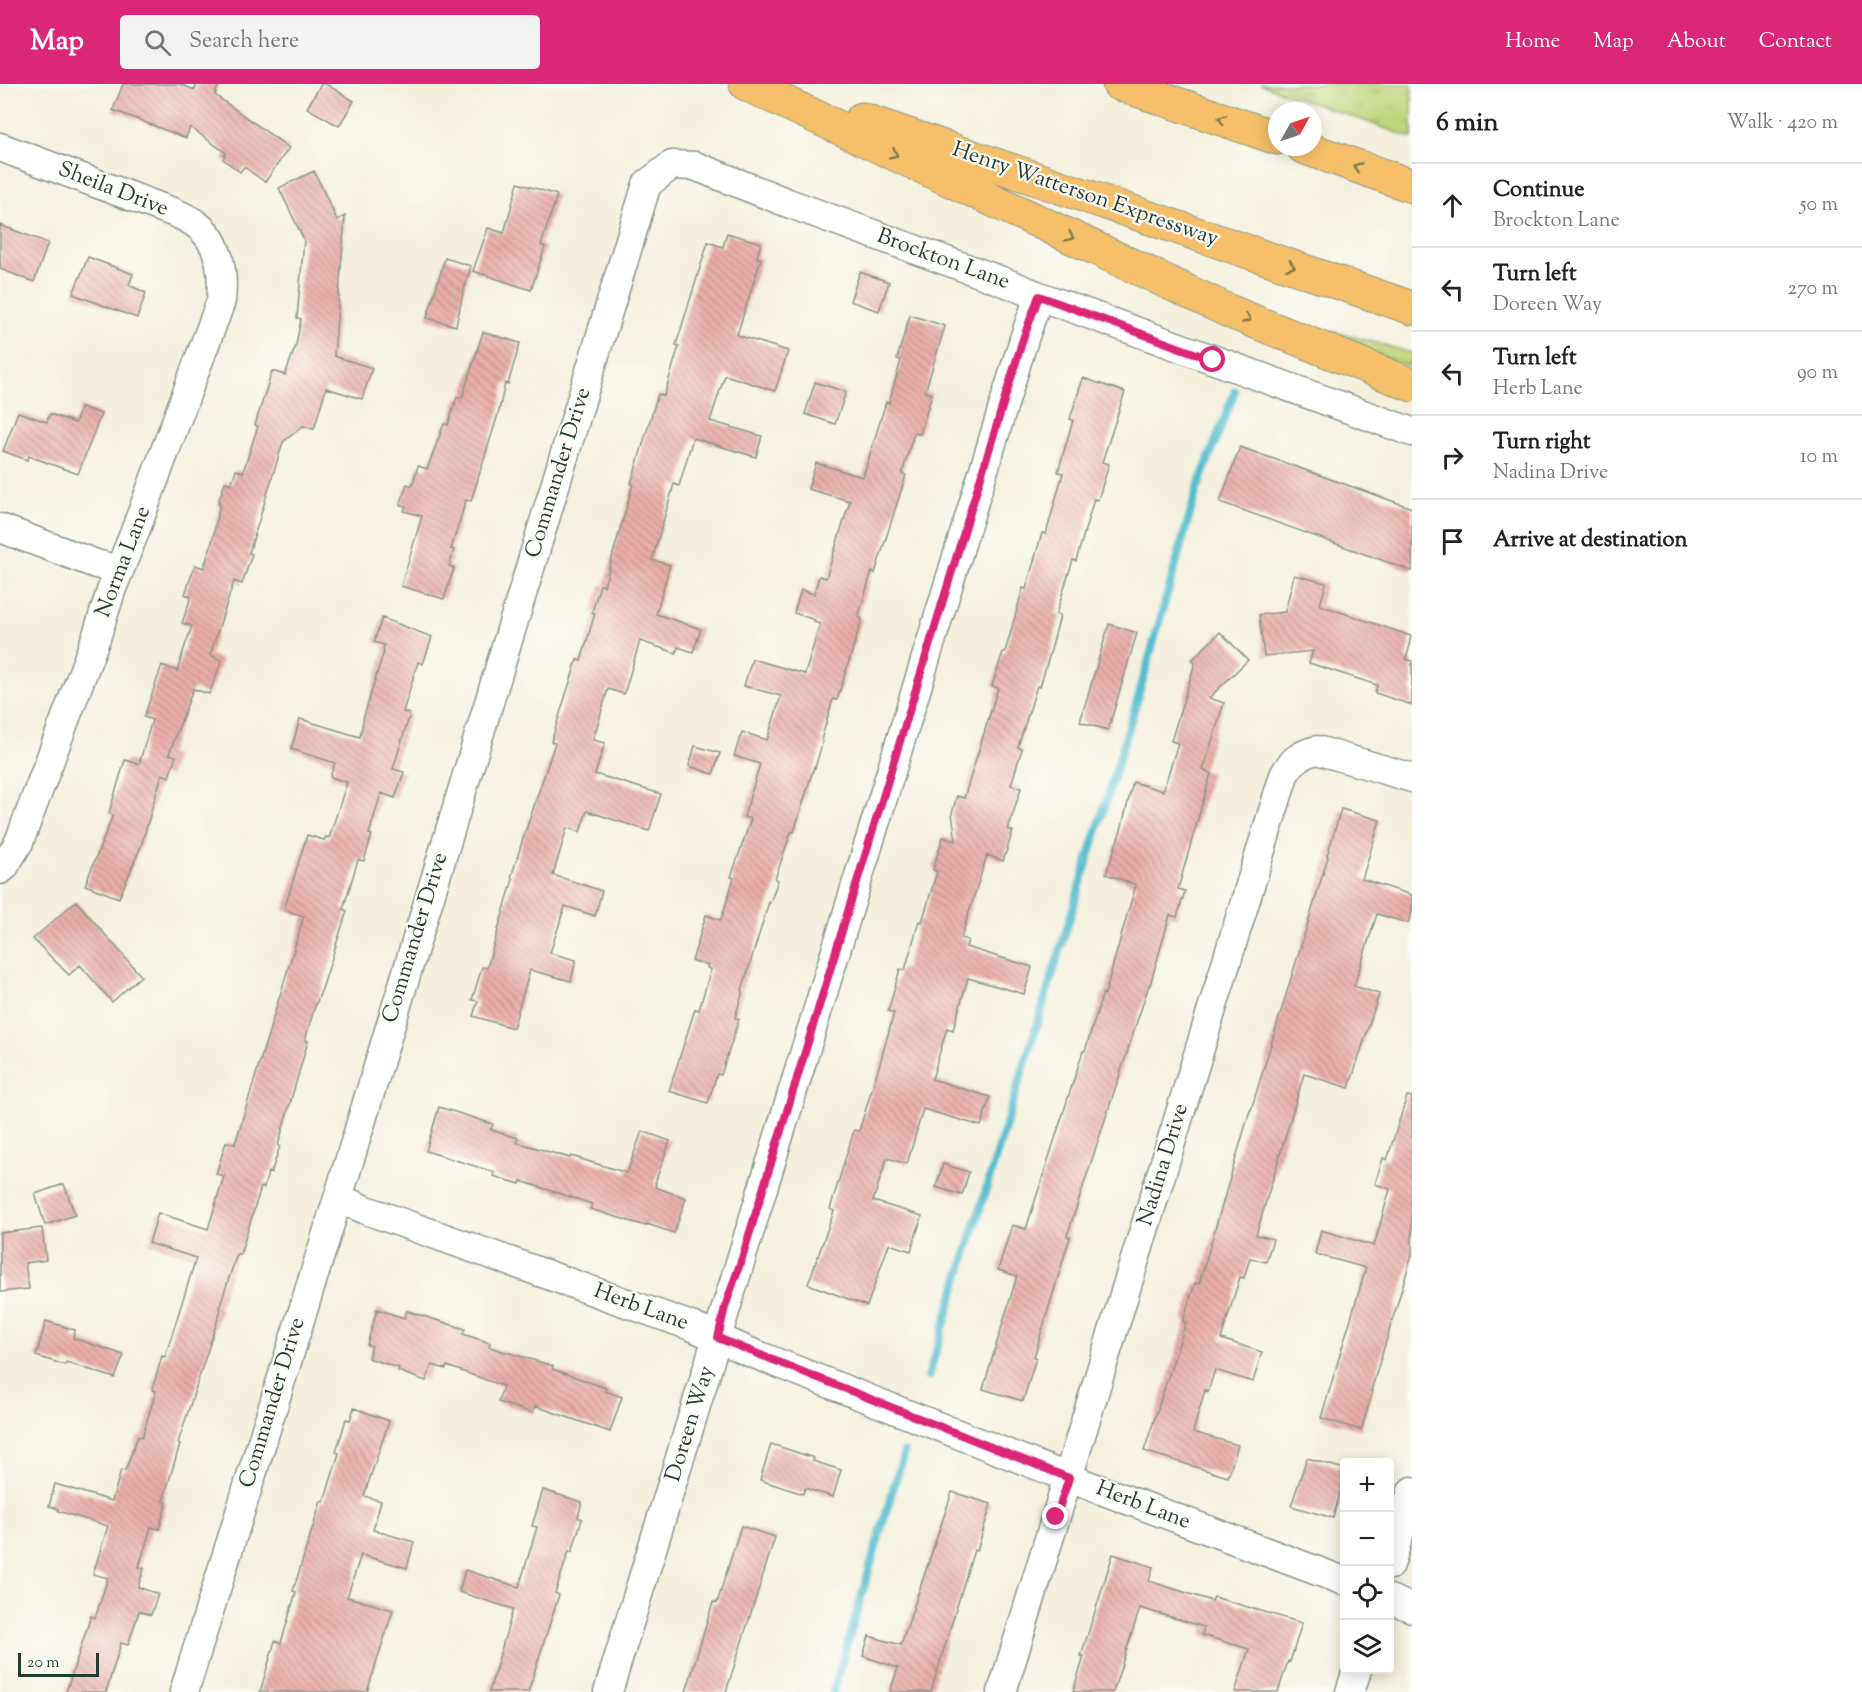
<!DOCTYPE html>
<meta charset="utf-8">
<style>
body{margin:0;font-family:"Sorts Mill Goudy",serif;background:#f2f2f2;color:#222}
.controls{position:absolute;right:18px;bottom:18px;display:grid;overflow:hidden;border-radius:6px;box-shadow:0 3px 15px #0003}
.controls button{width:54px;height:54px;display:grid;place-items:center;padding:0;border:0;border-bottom:2px solid #e0e0e0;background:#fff;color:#222;font:30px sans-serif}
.compass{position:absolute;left:1268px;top:18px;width:54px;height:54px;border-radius:50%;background:#fff;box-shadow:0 3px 15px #0003;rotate:50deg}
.scale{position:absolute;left:18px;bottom:15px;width:81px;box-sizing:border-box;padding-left:6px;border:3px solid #1f3d34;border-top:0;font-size:16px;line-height:21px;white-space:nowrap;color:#1f3d34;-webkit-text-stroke:4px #fdfcf7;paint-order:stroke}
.stop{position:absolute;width:18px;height:18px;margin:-14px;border:4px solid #db2777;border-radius:50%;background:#fff}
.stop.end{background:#db2777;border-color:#fff;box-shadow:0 2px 6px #0008}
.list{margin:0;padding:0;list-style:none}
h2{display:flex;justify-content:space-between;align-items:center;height:78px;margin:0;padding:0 24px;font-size:26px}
h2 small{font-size:20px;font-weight:400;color:#767676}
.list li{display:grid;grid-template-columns:39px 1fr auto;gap:18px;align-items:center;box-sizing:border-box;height:84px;padding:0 24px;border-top:2px solid #e0e0e0}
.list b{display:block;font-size:22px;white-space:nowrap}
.list p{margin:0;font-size:20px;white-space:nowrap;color:#767676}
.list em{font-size:20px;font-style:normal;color:#767676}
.icon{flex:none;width:33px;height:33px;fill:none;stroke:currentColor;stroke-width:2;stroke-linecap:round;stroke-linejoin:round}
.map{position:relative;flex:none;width:1412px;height:1608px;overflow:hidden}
header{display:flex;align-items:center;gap:36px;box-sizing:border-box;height:84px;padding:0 30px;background:#db2777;color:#fff}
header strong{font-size:28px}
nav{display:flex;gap:33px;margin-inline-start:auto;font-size:21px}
.search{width:420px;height:54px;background:#f2f2f2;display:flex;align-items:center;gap:15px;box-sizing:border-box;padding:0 21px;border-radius:6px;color:#767676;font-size:22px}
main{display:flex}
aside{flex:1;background:#fff}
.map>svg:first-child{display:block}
.grass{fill:url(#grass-tufts);stroke:#6e8856;stroke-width:1.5}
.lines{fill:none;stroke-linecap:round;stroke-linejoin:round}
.stream{stroke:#52bccf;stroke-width:8}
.building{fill:url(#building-back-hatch)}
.minor-casing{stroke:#8a9688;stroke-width:31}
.motorway-casing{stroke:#8a9688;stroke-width:35}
.minor{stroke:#fff;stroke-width:28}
.motorway{stroke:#f6c06b;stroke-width:33}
.oneway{stroke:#80784d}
.route{stroke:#db2777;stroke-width:8}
.labels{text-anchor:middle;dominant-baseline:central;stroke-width:4.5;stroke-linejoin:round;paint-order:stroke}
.street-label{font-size:22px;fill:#1f3d34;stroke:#fdfcf7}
</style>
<header>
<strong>Map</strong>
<div class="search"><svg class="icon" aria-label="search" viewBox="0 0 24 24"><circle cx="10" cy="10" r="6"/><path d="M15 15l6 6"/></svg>Search here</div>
<nav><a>Home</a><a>Map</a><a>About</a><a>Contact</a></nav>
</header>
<main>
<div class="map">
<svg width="1412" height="1608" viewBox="0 0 1412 1608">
<defs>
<pattern id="grass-tufts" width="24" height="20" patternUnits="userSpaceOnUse" patternTransform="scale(1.5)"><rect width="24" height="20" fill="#bed478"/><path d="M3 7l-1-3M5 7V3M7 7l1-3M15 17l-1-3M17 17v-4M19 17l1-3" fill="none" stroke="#a3b768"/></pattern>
<pattern id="building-back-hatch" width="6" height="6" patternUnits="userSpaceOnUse" patternTransform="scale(1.5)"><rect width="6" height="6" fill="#eaaea8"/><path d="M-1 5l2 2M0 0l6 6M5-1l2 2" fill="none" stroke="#bd8f8a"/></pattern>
</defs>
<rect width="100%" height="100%" fill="#fdfcf7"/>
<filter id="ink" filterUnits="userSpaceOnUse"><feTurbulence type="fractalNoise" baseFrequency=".0167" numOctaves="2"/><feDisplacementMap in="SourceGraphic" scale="12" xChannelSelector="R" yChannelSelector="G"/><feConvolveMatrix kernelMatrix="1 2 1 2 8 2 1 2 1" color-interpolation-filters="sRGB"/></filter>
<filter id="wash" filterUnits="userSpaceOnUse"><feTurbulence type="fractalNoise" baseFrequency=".008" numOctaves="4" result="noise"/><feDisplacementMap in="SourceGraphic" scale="24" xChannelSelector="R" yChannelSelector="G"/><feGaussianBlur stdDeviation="1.35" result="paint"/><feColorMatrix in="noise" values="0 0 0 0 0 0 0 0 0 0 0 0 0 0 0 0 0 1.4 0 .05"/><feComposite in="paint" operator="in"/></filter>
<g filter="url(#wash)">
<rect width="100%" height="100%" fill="#f4f0dd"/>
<!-- grass -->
<path class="grass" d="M1260,0h152v54z
M1333,247l79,22v15l-81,-33z"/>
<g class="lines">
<!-- stream -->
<path class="stream" d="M928,1293l209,-676 60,-212 38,-98
M833,1608l71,-240"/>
</g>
<g id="blocks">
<!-- building -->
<path class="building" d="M123,0h56l16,6 2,-6h22l-4,11 74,53 -24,34 -21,-15 -4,5 -17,-13 3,-6 -36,-26 -4,11 -73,-28z
M321,0h5l28,17 -15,25 -32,-18z
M314,87l23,49 8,-4 -11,140 38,12 -10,31 -36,-11 -12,41 -11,-3 -20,16 -34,111 3,1 -10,30 -8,-3 -24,74 12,5 -13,34 -16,-5 -24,65 7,2 -7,21 -7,-3 -21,72 -22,52 -34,-13 28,-70 -4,-2 16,-53 14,4 13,-44 -8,-3 18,-52 15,6 7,-22 8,-23 -10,-3 9,-26 -6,-3 10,-29 9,3 8,-26 8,-38 -2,-1 7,-21 6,2 5,-14 7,2 15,-46 -3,-1 17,-54 13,4 11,-30 5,-26 -4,-1 7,-78 -25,-52z
M518,99l39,12 -16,50 4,2 -14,43 -58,-19 15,-43 16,5z
M0,141l48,18 -14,39 -34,-13z
M727,149l34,10 -4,14 4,2 -24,76 51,16 -13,40 -50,-16 -15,46 52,15 -6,21 -63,-19 -14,48 -5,-2 -22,76 18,5 -14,49 45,15 -8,23 -15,-5 -2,6 -36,-12 -16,53 -16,-5 -15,51 12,3 -10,31 66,20 -12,37 -62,-20 -7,21 -13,-4 -14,47 49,16 -7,25 -30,-10 -15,47 26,7 -5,21 -41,-11 -17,58 -40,-12 5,-15 -6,-1 10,-33 5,1 26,-89 -2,-1 11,-36 33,-99 -4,-1 26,-82 4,1 14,-48 -3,-1 8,-27 4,1 29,-102h-2l27,-90 6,2 15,-50 -3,-1 32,-103 15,5z
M88,173l45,17 -4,11 17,8 -9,25 -64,-24z
M445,174l26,8 -8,27 -7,33 -29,-8z
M860,188l29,10 -10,29 -29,-10z
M910,231l35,11 -20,66 7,2 -12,40 -6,-1 -12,41 4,1 -31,98 -3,-2 -14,46 4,2 -25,81 -4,-1 -12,41 2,1 -8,27 -1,-1 -20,65h-3l-16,47 3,1 -8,23 -1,-1 -27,88 1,1 -8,27 4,1 -18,56 -4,-1 -9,29 -39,-12 26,-82 4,1 12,-41 -4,-1 1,-3 -16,-4 14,-46 15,5 13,-42 -3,-1 20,-58 -7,-2 16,-53 -26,-8 8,-24 25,8 14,-44 -37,-10 8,-27 53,15 15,-50 -6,-2 1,-2 -21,-7 7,-23 13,4 5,-18 7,2 24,-77 -42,-12 8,-26 47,14 23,-75 3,1 12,-43 -4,-1z
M483,248l37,11 -12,41 -3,-1 -6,28 -28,90 -5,-1 -15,49 3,1 -5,16 5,2 -10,31 -43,-13 21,-70 -18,-5 2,-5 -6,-1 7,-21 5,2 6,-20 9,3 17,-45 4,1 9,-28 5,1z
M1083,294l42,14 -23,70 7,2 -11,36 -4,-1 -18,62 -3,-1 -17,54 4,2 -9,34 -11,37 -3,-1 -19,61 4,2 -11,36 10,3 -13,42 5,1 -10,30 -16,-6 -26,83 7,2 -2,7 66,20 -8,27 -56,-16 -15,52 -6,-2 -15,51 58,18 -9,29 -58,-17 -16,55 -20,-6 -14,43 49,15 -11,35 -22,-7 -22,62 -59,-22 26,-73 -4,-2 24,-79 5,1 21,-68 14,-50 -6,-2 12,-42 5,1 14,-49 3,1 15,-50 -4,-2 10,-33 13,4 -4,-28 5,-17 7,2 34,-110 -6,-2 11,-34h2l18,-64 3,1 16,-56 4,1 17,-61 -5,-1 15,-52 -3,-1z
M815,298l31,10 -11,32 -30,-10z
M81,323l20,7 -23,60 -49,-18 -2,4 -24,-9 15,-39 29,10 3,-8 25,9z
M1240,363l172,61v63l-192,-69z
M1294,491l32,8 -6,22 91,31 -2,8 1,1 -4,14 6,2v44l-37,-12 2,-8 -68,-22 4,-12 -49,5 -5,-41 26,-3z
M382,534l50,19 -9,27 -5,-2 -15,50 7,2 -17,55 11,3 -9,26 -14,-5 -12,41 3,1 -8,26 -6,-1 -15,49 4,2 -25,78 -8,20 -9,31 3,1 -30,104 2,1 -9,27 -3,-1 -4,16 -3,-1 -21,68 -3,-1 -18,54 2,1 -43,134 2,1 -17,57 4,1 -8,27 -8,-2 -12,40 5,1 -6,19 20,7 -7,21 -12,-4 -11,34 -7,-2 -15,49h-40l25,-76 4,2 13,-40 -15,-4 15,-48 -50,-15v-2l-9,-3 6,-22 57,17 9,-31 4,1 13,-35 4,1 14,-46 -4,-1 10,-34 3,1 31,-99 -47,-15 9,-30 50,16 16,-53 -8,-2 10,-32 9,2 69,-228 -20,-6 23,-75 17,5 2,-3 3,1 18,-56 -17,-5 5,-14 -44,-14 9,-30 60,18 4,-21 20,-65 -1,-1 1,-5 -10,-3z
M1109,540l28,9 -29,97 -28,-8z
M1220,548l28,28 -39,38 15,5 -21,67 8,3 -33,116 7,2 -8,26 -7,-2 -20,70h-1l-82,251 3,1 -36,120 2,1 -13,43 -40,-12 34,-113 -19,-6 14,-45 14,4 57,-178h2l18,-58 2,1 22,-79 9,-30 -30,-11 15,-44 12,-48 30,9 15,-48 -7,-2 24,-78 -3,-3z
M695,662l25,7 -7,21 -24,-8z
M1341,725l39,11 -18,59 50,16v15l-4,13 -31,-9 -23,72 25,8 -30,94 -45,-14 -48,161 17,4 -7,23 -16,-4 -6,20 -4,-1 -19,62 41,13 -9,30 -38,-12 -7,21 -3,-1 -12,42 45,13 -10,32 -84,-26 42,-129 -3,-1 12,-38 4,1 51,-174h1l77,-253 -1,-1z
M76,817l65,75 -29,26 -32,-37 -11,10 -36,-36z
M1407,1012l5,1v158l-41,136h2l-12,39 -40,-12 45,-150 -51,-14 6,-24 53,16 16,-57 -15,-5 8,-26 4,2z
M439,1023l54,17 -2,6 27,8 -2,4 54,16 1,-2 56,17 15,-42 28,10 -15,42h1l-1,4 31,11 -12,35 -27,-9 -1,2 -56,-17 2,-5 -71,-23 -1,3 -27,-8 1,-4 -68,-21z
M943,1080l26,8 -7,23 -26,-8z
M64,1100l11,31 -30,10 -10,-31z
M42,1144l4,32 -21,3 4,26 -29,3v-59z
M377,1225l27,9 3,-7 58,18 -2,5 27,9 -1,4 64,19 -1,3 54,19 -1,3 17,6 -12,35 -75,-26 -2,7 -35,-11 5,-16 -56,-20 -1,3 -14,-4 -6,16 -28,-10 1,-3 -31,-10 4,-12 -5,-1z
M46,1237l29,9 -2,8 51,17 -9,23 -49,-16 -1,3 -29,-9z
M354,1324l35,13 -25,75 17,5 -8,29 41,12 -7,26 -46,-13 -14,42 46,13 -26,82h-107l15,-51 6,2 15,-51 -3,-1 28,-90 3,1 15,-49 -3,-1 10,-33 4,1z
M771,1360l43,14 -1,3 28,9 -8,27 -28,-9 -2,6 -43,-14z
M1307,1374l37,11v9l-11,40 -42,-12z
M543,1406l39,12 -4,15 4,2 -10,33 -3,-1 -14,42 4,2 -31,97h-39l24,-83 -54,-17 6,-22 54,17 18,-60 -5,-1z
M952,1408l39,12 -14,47 -3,-1 -43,142h-41l8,-24 -35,-12 6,-20 32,9z
M741,1442l34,11 -49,155h-40l27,-90 4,1z
M1113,1470l40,13 -4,14 63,20 2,-4 88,26 -12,39 -2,-1 -10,31h-43l14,-43 -47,-14 2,-8 -64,-19 -27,84h-40l11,-36h-3z"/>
</g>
</g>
<g filter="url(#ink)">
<use href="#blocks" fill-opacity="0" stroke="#8a9688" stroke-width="1.5"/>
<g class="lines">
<defs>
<path id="minor" d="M0,63l167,63c9,3 18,7 26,12 27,17 31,50 28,79l-87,233 -23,57 -14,44 -78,207 -15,25 -4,3
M0,444l96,36 23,6
M338,1114l28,12 325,116 56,25 322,127 275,103
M1390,1481l22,-74
M1390,1515l22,9
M184,1608l154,-494 309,-1014 25,-19 23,1 93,37 219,80 32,13 373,136
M608,1608l416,-1353 15,-43
M1002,1608l282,-917c8,-15 17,-21 33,-25l95,28
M1350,1608l7,-22"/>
<path id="motorway" d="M746,0l485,228 181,73
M1119,0l158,54
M862,35l550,189
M1303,63l109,39"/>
</defs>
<!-- minor casing -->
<use href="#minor" class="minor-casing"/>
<!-- motorway casing -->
<use href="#motorway" class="motorway-casing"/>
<!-- minor -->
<use href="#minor" class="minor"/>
<!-- motorway -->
<use href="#motorway" class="motorway"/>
</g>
<!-- one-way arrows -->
<defs><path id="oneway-chevron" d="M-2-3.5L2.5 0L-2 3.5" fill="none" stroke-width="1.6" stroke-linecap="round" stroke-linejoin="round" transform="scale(1.5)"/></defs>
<g class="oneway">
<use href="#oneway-chevron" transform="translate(1222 35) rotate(-161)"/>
<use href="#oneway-chevron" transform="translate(894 70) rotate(25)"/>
<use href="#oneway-chevron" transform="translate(1357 83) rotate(-160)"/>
<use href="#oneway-chevron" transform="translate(1070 153) rotate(25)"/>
<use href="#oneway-chevron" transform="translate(1291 182) rotate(19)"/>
<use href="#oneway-chevron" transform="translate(1247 235) rotate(22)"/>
</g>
</g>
<g class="lines" filter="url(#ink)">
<!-- route -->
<path class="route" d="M1056,1433l13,-39 -351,-140 7,-31 17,-49 281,-919 16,-43 174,64"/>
</g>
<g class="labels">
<!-- street labels -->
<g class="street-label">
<text transform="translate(113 106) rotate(21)">Sheila Drive</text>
<text transform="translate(1085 111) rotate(19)">Henry Watterson Expressway</text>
<text transform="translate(943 176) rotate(20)">Brockton Lane</text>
<text transform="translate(559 389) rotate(-73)">Commander Drive</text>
<text transform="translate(124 478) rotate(-69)">Norma Lane</text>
<text transform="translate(416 854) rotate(-73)">Commander Drive</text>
<text transform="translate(1164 1081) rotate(-73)">Nadina Drive</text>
<text transform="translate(641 1224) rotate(20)">Herb Lane</text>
<text transform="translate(273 1319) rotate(-73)">Commander Drive</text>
<text transform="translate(691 1340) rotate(-73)">Doreen Way</text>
<text transform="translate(1143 1422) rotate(21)">Herb Lane</text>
</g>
</g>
</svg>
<div class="controls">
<button>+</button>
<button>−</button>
<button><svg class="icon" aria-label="locate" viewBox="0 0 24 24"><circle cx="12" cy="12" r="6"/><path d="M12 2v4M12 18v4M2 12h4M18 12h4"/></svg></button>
<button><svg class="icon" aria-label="layers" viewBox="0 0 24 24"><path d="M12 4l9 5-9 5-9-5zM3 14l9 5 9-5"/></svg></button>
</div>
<svg class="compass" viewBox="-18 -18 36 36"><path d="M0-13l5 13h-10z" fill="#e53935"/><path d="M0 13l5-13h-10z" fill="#767676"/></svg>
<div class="scale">20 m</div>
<div class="stop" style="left:1213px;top:276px"></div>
<div class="stop end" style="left:1056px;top:1433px"></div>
</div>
<aside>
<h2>6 min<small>Walk · 420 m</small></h2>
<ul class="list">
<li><svg class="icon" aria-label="ahead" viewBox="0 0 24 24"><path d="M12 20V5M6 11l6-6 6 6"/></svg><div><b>Continue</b><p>Brockton Lane</p></div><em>50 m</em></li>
<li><svg class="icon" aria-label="left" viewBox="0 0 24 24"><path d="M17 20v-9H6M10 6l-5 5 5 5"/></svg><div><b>Turn left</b><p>Doreen Way</p></div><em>270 m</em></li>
<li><svg class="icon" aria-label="left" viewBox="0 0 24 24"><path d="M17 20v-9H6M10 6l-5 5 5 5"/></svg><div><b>Turn left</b><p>Herb Lane</p></div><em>90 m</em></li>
<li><svg class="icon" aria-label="right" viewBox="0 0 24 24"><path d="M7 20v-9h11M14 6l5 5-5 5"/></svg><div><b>Turn right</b><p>Nadina Drive</p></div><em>10 m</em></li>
<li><svg class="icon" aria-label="arrive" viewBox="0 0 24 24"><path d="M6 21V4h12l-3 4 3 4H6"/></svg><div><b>Arrive at destination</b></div></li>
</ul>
</aside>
</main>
